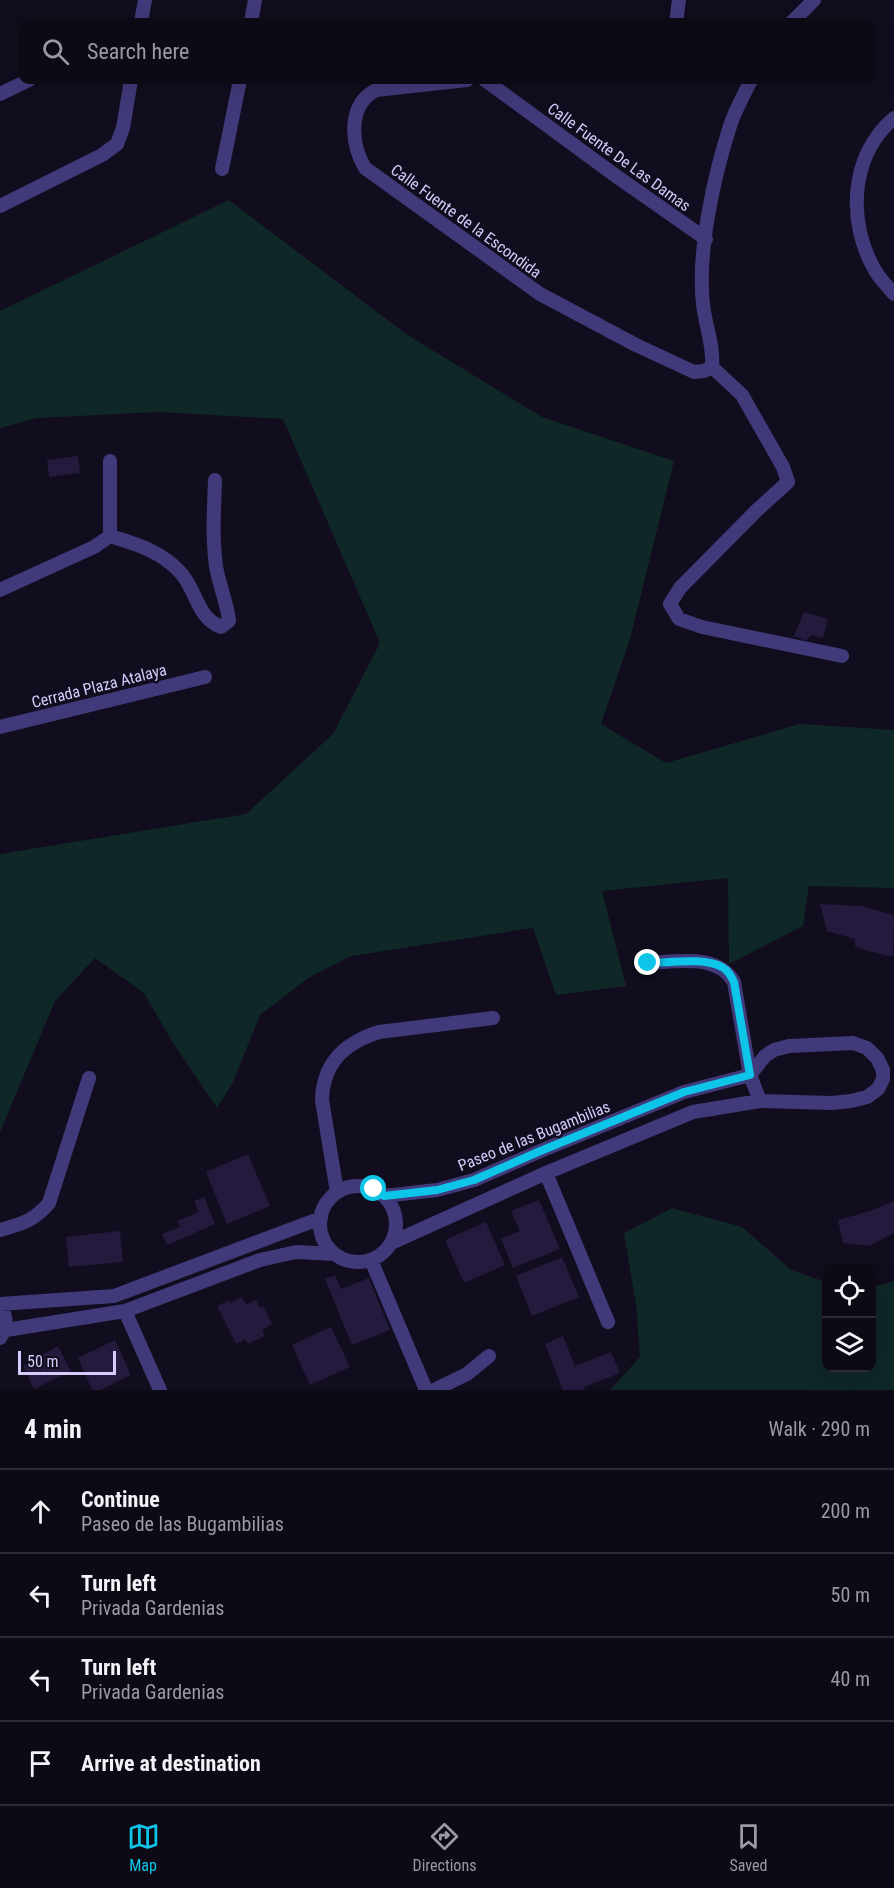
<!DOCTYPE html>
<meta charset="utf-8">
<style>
body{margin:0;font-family:"Roboto Condensed",sans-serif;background:#16131f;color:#f1f3f6}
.controls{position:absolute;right:18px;bottom:18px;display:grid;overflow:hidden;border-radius:12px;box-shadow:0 6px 24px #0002}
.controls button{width:54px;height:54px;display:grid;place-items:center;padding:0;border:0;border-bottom:2px solid #2d2b35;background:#0d0a16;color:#f1f3f6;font:30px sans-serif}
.scale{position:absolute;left:18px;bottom:15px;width:98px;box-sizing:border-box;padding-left:6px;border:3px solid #d5ccfc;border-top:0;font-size:16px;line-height:21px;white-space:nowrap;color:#d5ccfc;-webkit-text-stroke:4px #110d1e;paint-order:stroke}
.stop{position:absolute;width:18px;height:18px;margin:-14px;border:4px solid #0dc5e8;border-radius:50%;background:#fff}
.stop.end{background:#0dc5e8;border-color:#fff;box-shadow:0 2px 6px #0008}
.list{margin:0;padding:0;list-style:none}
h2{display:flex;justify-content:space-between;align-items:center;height:78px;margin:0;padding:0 24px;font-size:26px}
h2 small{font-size:20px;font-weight:400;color:#9a9aa1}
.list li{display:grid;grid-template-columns:39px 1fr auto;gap:18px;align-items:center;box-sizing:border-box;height:84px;padding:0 24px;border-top:2px solid #2d2b35}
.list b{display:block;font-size:22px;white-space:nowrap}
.list p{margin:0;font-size:20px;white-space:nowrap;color:#9a9aa1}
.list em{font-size:20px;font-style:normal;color:#9a9aa1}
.icon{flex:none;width:33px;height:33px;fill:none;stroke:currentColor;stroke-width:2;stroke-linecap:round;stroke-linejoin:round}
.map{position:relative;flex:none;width:894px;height:1390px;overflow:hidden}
.search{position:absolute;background:#0d0a16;box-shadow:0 6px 24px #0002;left:18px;right:18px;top:18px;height:66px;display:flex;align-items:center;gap:15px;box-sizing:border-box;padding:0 21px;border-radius:12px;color:#9a9aa1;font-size:22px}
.sheet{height:414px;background:#0d0a16}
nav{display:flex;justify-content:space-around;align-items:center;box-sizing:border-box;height:84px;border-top:2px solid #2d2b35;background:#0d0a16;font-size:16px;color:#9a9aa1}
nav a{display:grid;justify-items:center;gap:3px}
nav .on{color:#0dc5e8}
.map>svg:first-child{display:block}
.green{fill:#102727}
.building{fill:#231a3d}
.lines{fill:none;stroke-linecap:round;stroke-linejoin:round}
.street{stroke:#413a7a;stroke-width:14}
.route{stroke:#0dc5e8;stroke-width:8}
.labels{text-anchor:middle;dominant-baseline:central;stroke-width:5;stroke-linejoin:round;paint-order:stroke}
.street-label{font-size:16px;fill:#d5ccfc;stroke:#110d1e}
</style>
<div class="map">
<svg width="894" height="1390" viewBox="0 0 894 1390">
<rect width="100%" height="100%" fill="#110d1e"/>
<!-- green -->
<path class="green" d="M229,200l177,134 136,83 132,44 -44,178 -29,85 65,39 134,-39 94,6v158l-85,-2 -6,40 -74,38 -1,-86 -126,13 24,95 -70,9 -23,-67 -182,28 -41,21 -50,38 -27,67 -16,26 -44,-65 -29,-50 -49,-35 -40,43 -55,131v-278l246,-40 87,-80 47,-91 -97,-224 -124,-7 -122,6 -37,10v-117z
M672,1208l70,19 49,43 35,12v86h46v-81l22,-6v109h-284l30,-33 -4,-52 -12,-72z"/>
<!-- building -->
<path class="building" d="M78,456l2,17 -31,4 -2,-17z
M804,612l24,7 -5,19 -11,-3 -6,6 -12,-5z
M820,904l41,2 33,9 -1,42 -29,-7 -9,-4v-7l-28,-8z
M248,1154l22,52 -43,18 -21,-52z
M204,1197l11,27 -48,21 -5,-11 18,-7 -3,-6 22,-9 -5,-11z
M539,1200l21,49 -47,19 -12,-29 19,-8 -9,-20z
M894,1201v32l-25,13 -26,-3 -5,-23 35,-10z
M486,1222l19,43 -41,18 -19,-43z
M120,1231l3,31 -54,5 -3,-30z
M562,1257l17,40 -47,19 -16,-40z
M335,1275l6,14 28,-11 21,52 -38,15 -27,-66z
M242,1297l4,8 10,-5 4,8 3,-2 9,18 -10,6 3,6 -17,8 -3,-5 -9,5 -19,-38 12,-6 1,3z
M331,1327l19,40 -40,18 -18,-40z
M563,1336l12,30 36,-14 9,21 -36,14 1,3h-22l-18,-46z
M115,1340l16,35 -31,15h-8l-14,-32z
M58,1346l13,25 -37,18 -11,-23z"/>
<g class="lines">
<!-- street -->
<path class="street" d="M141,22l4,-22
M251,22l4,-22
M676,22l3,-22
M792,22l22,-22
M467,80l-91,10c-29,15 -25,54 -11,78l175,126 96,51 58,27 10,-1 8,-4
M485,80l131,96 90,63
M0,94l29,-14
M894,118c-45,38 -47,106 -18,154 5,8 12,15 18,22
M222,169l18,-89
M0,206l102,-51 15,-11 6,-16 8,-48
M712,367l30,28 41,72 5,15 -32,29 -76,77 -10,16 9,15 23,8 140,29
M712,367c2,-22 -7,-42 -9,-63 -6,-52 11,-128 27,-178 5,-16 14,-31 21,-46
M110,536c26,8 51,15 70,36 17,18 16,45 41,55l8,-6c-2,-19 -10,-36 -13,-55 -4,-29 -2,-57 -1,-86
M0,590l94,-43 16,-11v-75
M0,727l205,-50
M648,963c29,-1 69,-10 86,19l16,93 10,26
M546,1173l62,149
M320 1224a38 38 0 1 1 76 0a38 38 0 1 1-76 0Z
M337,1192l-15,-92c1,-37 22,-57 57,-68l114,-14
M384,1196l53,-6 37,-10 64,-28 146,-60 66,-17 15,-19 9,-6 15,-4 64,-3 14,5 10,10 6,12v9l-5,10 -11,8 -16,4 -19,2 -72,-2 -67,11 -147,61 -155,70
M0,1230c21,-6 34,-9 49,-27l40,-125
M371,1260l55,130
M0,1304l114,-8 207,-78
M0,1305c7,12 8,21 0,33
M125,1311l35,79
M6,1330l119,-19 135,-51 36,-8 39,2
M434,1390l33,-16 22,-18"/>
</g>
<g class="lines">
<!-- route -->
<path class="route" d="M374,1189l10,7 53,-6 37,-10 64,-28 146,-60 66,-17 -16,-93c-3,-6 -6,-12 -12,-15 -18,-10 -53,-4 -74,-4"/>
</g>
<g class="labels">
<!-- street labels -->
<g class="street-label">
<text transform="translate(619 157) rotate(36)">Calle Fuente De Las Damas</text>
<text transform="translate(466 221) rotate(36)">Calle Fuente de la Escondida</text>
<text transform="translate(99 686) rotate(-14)">Cerrada Plaza Atalaya</text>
<text transform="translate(534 1136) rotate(-22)">Paseo de las Bugambilias</text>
</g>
</g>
</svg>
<div class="controls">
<button><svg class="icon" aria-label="locate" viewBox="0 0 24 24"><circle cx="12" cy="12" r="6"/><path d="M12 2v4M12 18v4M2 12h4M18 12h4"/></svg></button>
<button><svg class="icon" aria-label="layers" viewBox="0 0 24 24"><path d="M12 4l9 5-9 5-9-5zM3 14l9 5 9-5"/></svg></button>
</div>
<div class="scale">50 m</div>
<div class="stop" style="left:374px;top:1189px"></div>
<div class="stop end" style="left:648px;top:963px"></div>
<div class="search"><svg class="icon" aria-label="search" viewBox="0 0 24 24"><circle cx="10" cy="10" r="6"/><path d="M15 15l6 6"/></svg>Search here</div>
</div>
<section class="sheet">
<h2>4 min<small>Walk · 290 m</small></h2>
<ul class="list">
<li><svg class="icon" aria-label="ahead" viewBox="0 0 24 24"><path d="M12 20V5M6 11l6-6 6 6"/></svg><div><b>Continue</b><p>Paseo de las Bugambilias</p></div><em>200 m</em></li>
<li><svg class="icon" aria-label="left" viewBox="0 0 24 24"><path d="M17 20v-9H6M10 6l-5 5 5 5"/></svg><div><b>Turn left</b><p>Privada Gardenias</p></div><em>50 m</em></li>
<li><svg class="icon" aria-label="left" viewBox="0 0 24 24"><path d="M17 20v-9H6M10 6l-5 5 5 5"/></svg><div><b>Turn left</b><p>Privada Gardenias</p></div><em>40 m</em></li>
<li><svg class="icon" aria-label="arrive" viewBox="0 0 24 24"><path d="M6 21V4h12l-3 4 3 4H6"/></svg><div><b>Arrive at destination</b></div></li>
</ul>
</section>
<nav>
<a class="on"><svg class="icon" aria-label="map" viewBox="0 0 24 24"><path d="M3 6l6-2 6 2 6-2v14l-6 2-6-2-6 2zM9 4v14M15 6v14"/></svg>Map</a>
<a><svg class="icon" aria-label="directions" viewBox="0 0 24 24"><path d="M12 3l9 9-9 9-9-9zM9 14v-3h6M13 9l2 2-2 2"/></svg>Directions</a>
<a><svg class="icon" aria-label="saved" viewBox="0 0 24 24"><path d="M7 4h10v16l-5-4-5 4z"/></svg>Saved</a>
</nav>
